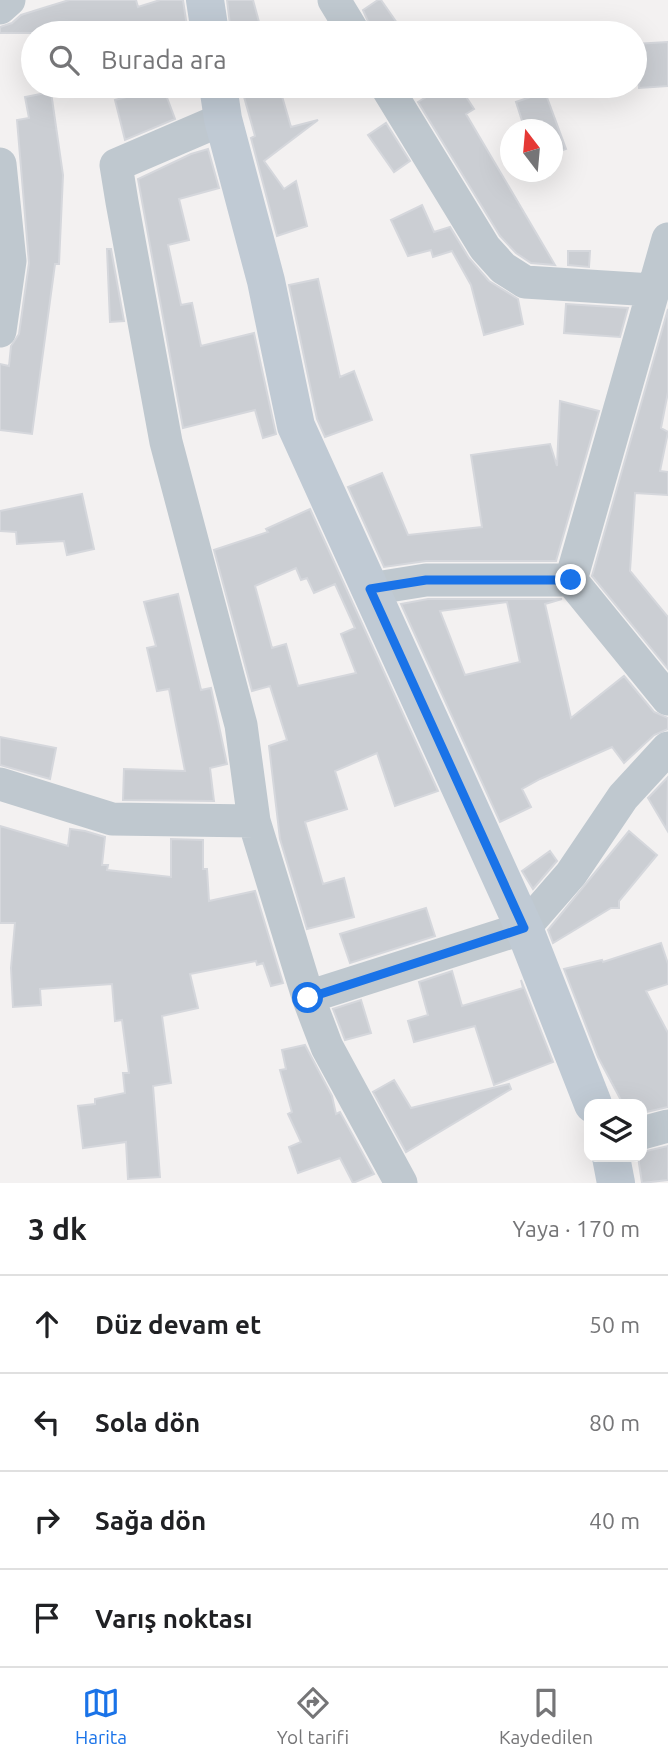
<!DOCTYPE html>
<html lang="tr">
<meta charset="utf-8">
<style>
body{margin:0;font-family:Ubuntu,sans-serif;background:#f2f2f2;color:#202124}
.controls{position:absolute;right:21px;bottom:21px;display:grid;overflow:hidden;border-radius:14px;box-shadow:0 7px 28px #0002}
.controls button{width:63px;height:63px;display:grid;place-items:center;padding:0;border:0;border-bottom:2px solid #e0e0e0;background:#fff;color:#202124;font:35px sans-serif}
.compass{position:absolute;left:500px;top:119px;width:63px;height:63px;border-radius:50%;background:#fff;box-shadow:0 7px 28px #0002;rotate:344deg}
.stop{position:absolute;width:21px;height:21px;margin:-16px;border:5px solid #1a73e8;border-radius:50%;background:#fff}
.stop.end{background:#1a73e8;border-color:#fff;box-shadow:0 2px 7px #0008}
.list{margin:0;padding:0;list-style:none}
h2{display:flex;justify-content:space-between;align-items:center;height:91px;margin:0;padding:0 28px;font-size:30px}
h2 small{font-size:23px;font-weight:400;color:#757577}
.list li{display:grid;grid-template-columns:46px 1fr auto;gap:21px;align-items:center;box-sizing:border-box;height:98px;padding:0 28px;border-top:2px solid #e0e0e0}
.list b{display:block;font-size:26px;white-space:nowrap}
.list em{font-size:23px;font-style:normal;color:#757577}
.icon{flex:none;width:38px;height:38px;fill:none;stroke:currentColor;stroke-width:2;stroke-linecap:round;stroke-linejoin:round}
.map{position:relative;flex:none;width:668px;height:1183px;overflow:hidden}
.search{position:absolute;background:#fff;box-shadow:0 7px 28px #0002;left:21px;right:21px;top:21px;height:77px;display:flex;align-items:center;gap:18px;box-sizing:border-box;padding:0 24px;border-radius:38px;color:#757577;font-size:26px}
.sheet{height:483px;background:#fff}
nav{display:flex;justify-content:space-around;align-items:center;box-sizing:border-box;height:98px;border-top:2px solid #e0e0e0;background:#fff;font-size:19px;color:#757577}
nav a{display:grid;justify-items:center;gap:4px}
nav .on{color:#1a73e8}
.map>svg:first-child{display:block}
.building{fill:#cbced3;stroke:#d5d7dc;stroke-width:2;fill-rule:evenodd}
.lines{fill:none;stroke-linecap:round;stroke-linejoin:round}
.street{stroke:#bfc8cf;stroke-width:33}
.secondary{stroke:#c0cad4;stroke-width:38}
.route{stroke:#1a73e8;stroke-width:9}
</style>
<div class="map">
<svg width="668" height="1183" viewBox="0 0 668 1183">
<rect width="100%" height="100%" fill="#f3f1f1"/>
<!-- building -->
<path class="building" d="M69,0h67l2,7 22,-7h23l5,33h-188v-6l12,-4 9,-8z
M227,0h26l9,33h-31z
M378,0h3l23,33h-31l-10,-23z
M668,42v44l-29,2 -4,-44z
M241,86h38l12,41 27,-7 -54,41 20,28 12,-8 11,45 -30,10 -26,-98 4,-2z
M444,86h15l15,23 -8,5 89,151 -24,-2 -15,-10 -16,-17 -82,-134z
M163,87l12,32 -50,21 -10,-40z
M51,92l12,83 -4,89h-4l-23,170 -32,-4v-66l9,2 2,-20 8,-12 10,-71 -12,-143 12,-2 -4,-21z
M545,92l21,57 -14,5v-24h-27l-9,-28z
M386,123l24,38 -16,11 -26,-37z
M208,149l11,39 -40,11 10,41 -21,5 13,60 11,-2 9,43 53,-13 22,101 -13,4 -8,-28 -72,18 -45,-249 53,-25z
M422,205l12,27 16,-5 19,31 20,23 29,18 5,25 -39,11 -13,-50 -19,-34 -19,6 -2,-7 -23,6 -17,-36z
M107,249h4l13,72 -14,1z
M568,251h22l-1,16 -21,-2z
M318,279l22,98 14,-6 18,49 -47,17 -8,-18 -28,-134z
M566,304l62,4 -8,29 -56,-4z
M668,309v83l-7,36 7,4 -8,39 8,1v23l-33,-2 -5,78 38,46v52l-76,-93z
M560,401l39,10 -43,150h-130l-42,6 -36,-80 34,-14 26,62 74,-8 -11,-72 79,-11 7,22z
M82,494l12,55 -27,6 -3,-14 -47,3 -1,-12 -16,-1v-20z
M310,509l128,282 -43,15 -18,-53 -42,18 12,38 -42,13 18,62 21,-6 10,39 -47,12 -27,-90 -11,-93 18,-6 -17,-54 -18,5 -38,-141 54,-18 -2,-3zM296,568l5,12 6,-2 7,15 21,-9 20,44 -14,6 15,39 -58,13 -12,-42 -14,4 -17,-62z
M178,594l23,96 10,-2 16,76 -17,4 4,33 -91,-1 1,-31 61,2 -16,-82 -12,2 -10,-43 9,-2 -12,-44z
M428,599h134l-17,5 26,114 53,-42 30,36 14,6v11l-14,6 -30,28 -12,-16 -72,32 -18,10 9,18 -31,15 -99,-218zM507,602l13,60 -55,13 -25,-64z
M0,737l56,11 -6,31 -50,-14z
M668,777l-1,53 -19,-32z
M0,826l68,20 2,-17 15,2 20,6 -3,28h6l-1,5 64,7v-38l32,1v29h4l2,32 46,-10 28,92 -12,3 -8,-23 -6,2 -1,-4 -66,13 8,34 -36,8 9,67 -18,3 7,91 -32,2 -2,-37 -43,6 -5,-42 17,-2v-5l30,-6 -2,-20h6l-7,-53 -7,1 -3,-37 -72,5 1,16 -28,2 -2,-39 4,-45h-15z
M629,831l28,24 -38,46v7h-8l-58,35 -5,-13z
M550,851l7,10 -24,28 -11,-18z
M426,908l9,28 -85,27 -10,-29z
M661,943l7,21v20l-22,7 22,42v74l-26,6v-9h-19l-25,-47 -34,-88 38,-9 1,2z
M452,971l10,35 61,-18 -2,-8 32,82 -59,23 -19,-59 -61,16 -6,-21 20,-6 -9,-33z
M361,1000l10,33 -26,7 -12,-31z
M305,1045l27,51 4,18 4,-2 34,62 -21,9 -13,-25 -42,15 -9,-26 12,-5 -13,-28 4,-2 -12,-42 6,-1 -4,-19z
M394,1080l17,28 98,-24 2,5 -105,63 -33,-60z
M668,1146v34l-26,3 -4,-26h4v-5z"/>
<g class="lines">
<!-- street -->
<path class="street" d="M334,0l20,33
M0,8l9,-8
M386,86l99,162 18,20 22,14 127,8
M223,119l-107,46 6,37 44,240 75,283 13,96 54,176 19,50 74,136
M0,164l10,97 -10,70
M571,580l97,-341
M571,580l97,119
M370,589l56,-9h145
M0,784l112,35 142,2
M308,997l216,-69 47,-54 52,-77 45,-49
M642,1133l26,-7"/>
<!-- secondary -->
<path class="secondary" d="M205,0l5,33
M218,86l5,33 43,162 30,145 228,502 69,176
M611,1157l5,26"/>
</g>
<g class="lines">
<!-- route -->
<path class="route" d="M308,998l216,-70 -154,-339 56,-9h145"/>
</g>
</svg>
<div class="controls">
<button><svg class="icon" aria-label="layers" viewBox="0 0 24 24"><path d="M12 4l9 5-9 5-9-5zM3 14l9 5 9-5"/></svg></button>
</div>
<svg class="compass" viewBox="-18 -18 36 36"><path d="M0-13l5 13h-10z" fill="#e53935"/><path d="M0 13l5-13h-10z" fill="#757577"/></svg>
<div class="stop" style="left:308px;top:998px"></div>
<div class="stop end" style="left:571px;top:580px"></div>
<div class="search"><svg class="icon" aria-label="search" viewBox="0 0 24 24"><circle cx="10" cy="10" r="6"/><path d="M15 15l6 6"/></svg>Burada ara</div>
</div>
<section class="sheet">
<h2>3 dk<small>Yaya · 170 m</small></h2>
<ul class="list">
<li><svg class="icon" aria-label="ahead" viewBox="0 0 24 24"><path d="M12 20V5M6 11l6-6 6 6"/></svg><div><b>Düz devam et</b></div><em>50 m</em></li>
<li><svg class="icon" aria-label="left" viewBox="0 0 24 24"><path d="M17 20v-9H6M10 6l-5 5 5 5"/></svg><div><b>Sola dön</b></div><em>80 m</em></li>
<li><svg class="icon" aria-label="right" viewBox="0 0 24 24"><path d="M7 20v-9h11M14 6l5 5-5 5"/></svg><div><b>Sağa dön</b></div><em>40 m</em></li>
<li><svg class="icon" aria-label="arrive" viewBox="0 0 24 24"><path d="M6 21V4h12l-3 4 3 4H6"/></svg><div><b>Varış noktası</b></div></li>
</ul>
</section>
<nav>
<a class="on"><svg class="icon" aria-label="map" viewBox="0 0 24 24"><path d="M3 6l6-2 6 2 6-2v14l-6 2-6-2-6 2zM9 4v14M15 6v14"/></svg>Harita</a>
<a><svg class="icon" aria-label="directions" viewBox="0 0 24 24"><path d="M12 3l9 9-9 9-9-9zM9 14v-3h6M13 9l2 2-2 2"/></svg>Yol tarifi</a>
<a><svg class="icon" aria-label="saved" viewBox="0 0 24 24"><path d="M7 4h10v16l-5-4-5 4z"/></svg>Kaydedilen</a>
</nav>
